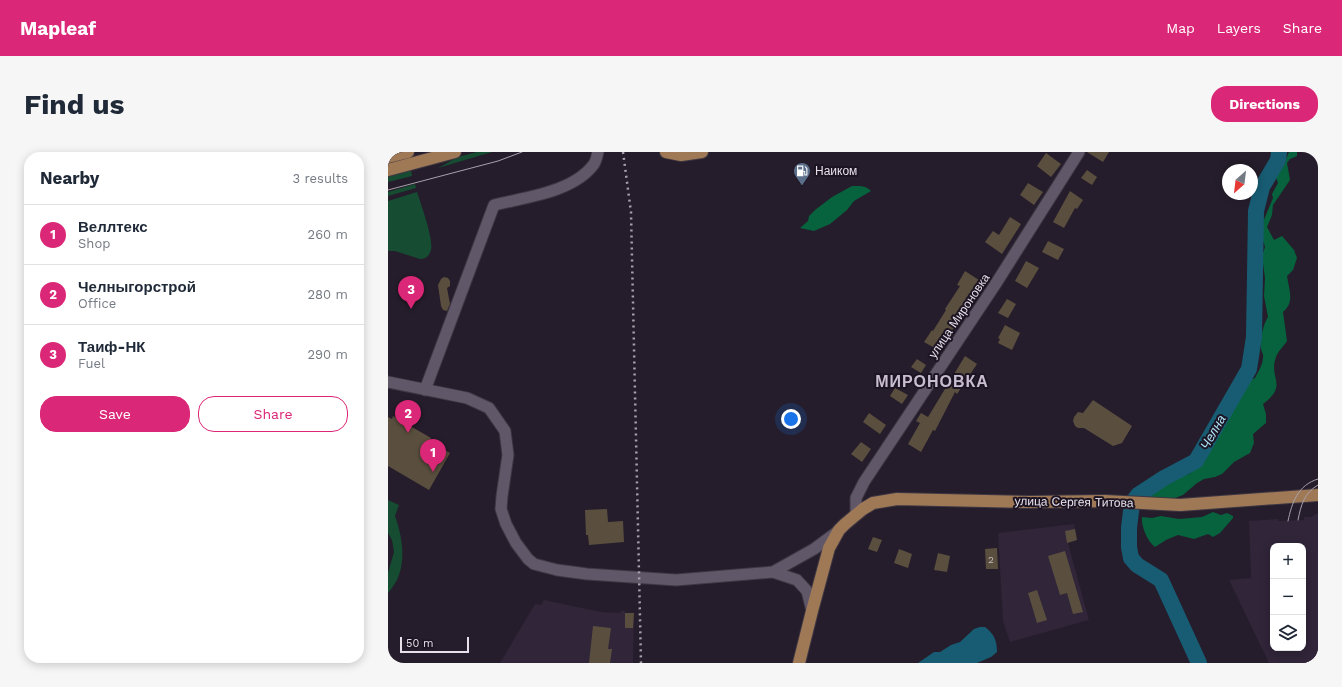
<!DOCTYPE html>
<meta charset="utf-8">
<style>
body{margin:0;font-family:"Work Sans",sans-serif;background:#f6f6f7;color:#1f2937}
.controls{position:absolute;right:12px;bottom:12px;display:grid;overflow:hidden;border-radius:8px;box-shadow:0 2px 10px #0003}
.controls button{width:36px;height:36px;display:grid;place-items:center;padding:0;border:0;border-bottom:1px solid #e0e1e3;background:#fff;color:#1f2937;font:20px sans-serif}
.compass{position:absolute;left:834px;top:12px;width:36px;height:36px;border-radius:50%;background:#fff;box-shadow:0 2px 10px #0003;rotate:208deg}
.scale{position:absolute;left:12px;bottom:10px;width:69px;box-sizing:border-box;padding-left:4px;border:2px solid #e7e1eb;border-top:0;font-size:11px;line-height:14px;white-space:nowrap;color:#e7e1eb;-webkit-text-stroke:3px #1c1422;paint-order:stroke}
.you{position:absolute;left:403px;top:267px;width:14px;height:14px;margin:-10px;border:3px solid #fff;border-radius:50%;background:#1a73e8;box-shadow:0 0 0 6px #1a73e833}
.badge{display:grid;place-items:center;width:26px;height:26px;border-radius:50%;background:#db2777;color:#fff;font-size:13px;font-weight:700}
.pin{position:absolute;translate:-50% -33px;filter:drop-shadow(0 1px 2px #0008)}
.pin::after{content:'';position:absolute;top:21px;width:14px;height:12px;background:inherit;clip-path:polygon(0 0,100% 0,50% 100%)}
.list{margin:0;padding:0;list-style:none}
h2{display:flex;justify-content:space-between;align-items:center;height:52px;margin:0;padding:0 16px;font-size:17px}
h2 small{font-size:13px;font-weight:400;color:#747a83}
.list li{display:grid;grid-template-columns:26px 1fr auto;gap:12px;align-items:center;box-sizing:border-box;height:60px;padding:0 16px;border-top:1px solid #e0e1e3}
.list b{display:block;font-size:15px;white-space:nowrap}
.list p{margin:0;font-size:13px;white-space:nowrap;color:#747a83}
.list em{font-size:13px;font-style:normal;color:#747a83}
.actions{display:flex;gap:8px;padding:12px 16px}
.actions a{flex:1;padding:9px 0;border:1px solid #db2777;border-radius:16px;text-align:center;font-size:14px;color:#db2777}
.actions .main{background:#db2777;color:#fff}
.icon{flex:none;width:22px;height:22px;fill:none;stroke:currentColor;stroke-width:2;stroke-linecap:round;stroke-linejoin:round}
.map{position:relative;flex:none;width:930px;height:511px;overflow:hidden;border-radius:16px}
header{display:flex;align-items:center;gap:24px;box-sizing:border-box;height:56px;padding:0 20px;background:#db2777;color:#fff}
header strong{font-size:19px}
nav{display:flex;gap:22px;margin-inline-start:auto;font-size:14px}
.intro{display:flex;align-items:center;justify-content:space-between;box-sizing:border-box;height:96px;padding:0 24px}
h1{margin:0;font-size:28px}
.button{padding:10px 18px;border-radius:16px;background:#db2777;color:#fff;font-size:14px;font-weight:700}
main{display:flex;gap:24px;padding:0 24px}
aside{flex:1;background:#fff;border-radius:16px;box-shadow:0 2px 10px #0003}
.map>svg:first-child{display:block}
.built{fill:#302539;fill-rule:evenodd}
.green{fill:#154c32}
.forest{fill:#06633d}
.water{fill:#175c73}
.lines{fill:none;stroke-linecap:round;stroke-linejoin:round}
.river{stroke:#175c73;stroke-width:16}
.building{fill:#5a4f3e}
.minor-casing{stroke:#3e3743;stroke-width:13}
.major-casing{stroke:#3e3743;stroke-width:14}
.minor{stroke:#605768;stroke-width:11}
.major{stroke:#9f7955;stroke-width:12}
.tram{stroke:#a7a1ac;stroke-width:1}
.rail{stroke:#a7a1ac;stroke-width:2.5;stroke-dasharray:2 4;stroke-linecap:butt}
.labels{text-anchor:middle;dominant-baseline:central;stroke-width:4;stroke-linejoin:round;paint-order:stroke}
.number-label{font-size:10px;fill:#c4bcc0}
.poi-label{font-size:12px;fill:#e7e1eb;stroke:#1c1422;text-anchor:start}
.street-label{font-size:12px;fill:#e7e1eb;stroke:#1c1422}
.water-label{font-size:13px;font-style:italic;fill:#abe1f6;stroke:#1c1422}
.district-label{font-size:16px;font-weight:bold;letter-spacing:1px;fill:#c9bed1;stroke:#1c1422}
</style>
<header>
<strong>Mapleaf</strong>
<nav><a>Map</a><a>Layers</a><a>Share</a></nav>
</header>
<div class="intro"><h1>Find us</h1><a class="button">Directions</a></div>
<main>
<aside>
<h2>Nearby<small>3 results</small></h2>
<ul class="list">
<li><span class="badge">1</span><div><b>Веллтекс</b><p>Shop</p></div><em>260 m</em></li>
<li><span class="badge">2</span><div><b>Челныгорстрой</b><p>Office</p></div><em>280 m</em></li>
<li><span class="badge">3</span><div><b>Таиф-НК</b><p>Fuel</p></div><em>290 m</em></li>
</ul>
<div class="actions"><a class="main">Save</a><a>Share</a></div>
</aside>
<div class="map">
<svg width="930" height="511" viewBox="0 0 930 511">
<rect width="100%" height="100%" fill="#251d2b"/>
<!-- built -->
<path class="built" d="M930,361v150h-49l-40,-83 22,-2 -2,-57 29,-2v2l26,-1v-3h7zM885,394h30v102h-30z
M686,372l3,16 -9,3 21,77 -79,22 -7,-21 -5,-88z
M156,448l57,12 19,1 1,-2h4v2h9l-1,50h-133l35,-59 6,1z"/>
<!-- green -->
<path class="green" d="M89,0h15l-54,16 20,-11z
M23,18l1,6 -24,6v-6z
M27,32l1,4 -28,8v-4z
M29,40c4,12 17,48 14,58 -2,6 -5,9 -11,9l-25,-8h-7v-50z
M0,348l11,5 -4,11c9,25 13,56 -7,77v-20l6,-21 -2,-12 -4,-7z"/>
<!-- forest -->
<path class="forest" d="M901,0h8v4l-7,3 -3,4 3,17 -17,25 -1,10 -5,12 7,13 8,-4 12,14 3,8 -4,12 -6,6c2,14 8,26 -4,36l4,29c-3,5 -9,10 -11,16 -8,22 13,27 -13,47l3,10v9l-13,11 1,9 -4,10 -16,9 -12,12 -7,3 -11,2 -7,4 -14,12 -16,6 -12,1 -6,-6 5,-5 27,-15 8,-2 10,-8 12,-21 19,-30 16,-33 9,-4c3,-6 8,-13 8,-21 1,-3 -2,-5 -2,-9 -1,-10 2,-23 7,-31l-4,-21 1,-18 -3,-22 3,-9 -4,-13 2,-12 10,-24 -1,-4 6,-11 -3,-8 3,-5 6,-6z
M464,34c8,0 13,-1 19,5l-17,10 -7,9 -17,14 -16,7 -14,-3 8,-7 1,-5 6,-6 17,-13z
M825,360l8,3 6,-2 6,3v2l-13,15 -7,4 -5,-3 -14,5 -16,-4 -12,5 -11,7c-8,-6 -14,-21 -13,-30l10,1 9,-2 18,3 23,-2z"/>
<!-- water -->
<path class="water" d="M592,475h5c9,7 12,13 12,25l-6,5 -14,6h-59l16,-11h6l11,-7 9,-3 14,-13z"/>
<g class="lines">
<!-- river -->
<path class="river" d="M811,511l-38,-83 -24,-15 -6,-7 -2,-11v-19l3,-25 6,-8 26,-17 32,-17 53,-92 5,-32 2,-126 6,-24 16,-27 1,-8"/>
</g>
<!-- building -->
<path class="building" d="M699,0h22l-6,10z
M658,1l15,11 -10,13 -14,-11z
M699,18l10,7 -5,8 -11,-7z
M640,31l15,9 -9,13 -14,-10z
M682,39l13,9 -6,9 -2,-1 -11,20 -11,-6z
M622,65l11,7 -19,30 -17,-12 8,-11 6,4z
M660,89l16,8 -6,11 -16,-8z
M638,109l13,7 -12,20 -12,-7z
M577,119l17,11 -15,23 2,1 -8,13 -1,-1 -20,33 -16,-9 8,-12 1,1 13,-21 -1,-1 15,-23 -3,-1z
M56,125l4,1 2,3v5l-3,2 3,16 -3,7 -4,-1 -2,-4 -3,-21 3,-6z
M619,147l9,5 -8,14 -10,-5z
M617,173l15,8 -8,17 -14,-7 2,-4 -2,-1z
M577,204l12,8 -20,30 -2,-2 -20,39 -2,-1 -12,22 -13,-8 12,-21 -4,-2 5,-8 7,4z
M529,207l9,6 -5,8 -10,-6z
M507,236l13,7 -6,9 -12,-8z
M705,248l39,26 -10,17 -9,3 -29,-18h-6l-3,-2 -2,-5 1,-4 4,-5 5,1z
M481,261l17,12 -6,9 -17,-12z
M5,264l38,22 -2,3 21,12 -21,37 -41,-24v-49l4,2z
M473,290l10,7 -9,13 -11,-8z
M219,357l1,13 15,-1 1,21 -35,3 -1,-10h-2l-1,-25z
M687,377l2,11 -10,3 -2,-12z
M485,385l9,3 -5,12 -9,-3z
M609,396l1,21h-12l-1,-20z
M511,397l13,5 -4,14 -14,-5z
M677,399l18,61 -10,2 -6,-21 -7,2 -12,-39z
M550,401l12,3 -3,16 -13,-2z
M649,438l10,30 -10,3 -9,-30z
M237,461h9l-1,15h-8z
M205,474l18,2 -3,21h4l-2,14h-21z"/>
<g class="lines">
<defs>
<path id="minor" d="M0,230l79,16 22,10 16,23 3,24 -6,41 -1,13 5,15 10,19 12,16 6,5 23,6 30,4 89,6 97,-8 24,8 10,11 5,20
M37,238l69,-185c32,-8 80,-13 100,-41 2,-3 3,-8 4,-12
M468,363v-17l8,-16 131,-197 84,-133
M385,420l41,-23 23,-17"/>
<path id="major" d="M278,0l15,3 21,-3
M0,5l20,-5
M0,18l67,-18
M411,511l13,-52 17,-63 10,-18 6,-6 18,-15 10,-6 24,-4 132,3 76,-1 75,4 138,-10"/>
</defs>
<!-- minor casing -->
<use href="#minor" class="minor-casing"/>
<!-- major casing -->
<use href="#major" class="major-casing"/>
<!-- minor -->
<use href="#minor" class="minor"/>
<!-- major -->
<use href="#major" class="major"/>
<!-- tram -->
<path class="tram" d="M0,38l110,-29 24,-9
M910,368c3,-15 6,-27 20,-35
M900,369c4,-19 10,-36 30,-42"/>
<!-- rail -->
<path class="rail" d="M235,0l8,60 10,451"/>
</g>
<!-- icons -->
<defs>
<symbol id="fuel-pin" viewBox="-11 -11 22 30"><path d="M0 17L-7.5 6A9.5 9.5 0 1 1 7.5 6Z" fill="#5c6f8a" stroke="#1c1422"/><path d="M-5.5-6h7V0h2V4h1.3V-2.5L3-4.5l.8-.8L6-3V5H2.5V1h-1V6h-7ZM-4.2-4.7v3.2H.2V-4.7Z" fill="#fff"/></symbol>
</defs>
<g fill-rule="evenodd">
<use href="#fuel-pin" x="404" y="9" width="20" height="27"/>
</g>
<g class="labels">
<!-- number labels -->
<g class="number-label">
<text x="603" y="407">2</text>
</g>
<!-- poi labels -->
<g class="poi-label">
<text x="427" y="19">Наиком</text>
</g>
<!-- street labels -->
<g class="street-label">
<text transform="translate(571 164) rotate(-56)">улица Мироновка</text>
<text transform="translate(686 350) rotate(1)">улица Сергея Титова</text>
</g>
<!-- water labels -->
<g class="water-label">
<text transform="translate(825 280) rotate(-60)">Челна</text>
</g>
<!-- district labels -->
<g class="district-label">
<text x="544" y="229">МИРОНОВКА</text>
</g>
</g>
</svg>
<div class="controls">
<button>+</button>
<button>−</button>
<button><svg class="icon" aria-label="layers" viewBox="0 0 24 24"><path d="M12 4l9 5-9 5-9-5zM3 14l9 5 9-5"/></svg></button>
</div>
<svg class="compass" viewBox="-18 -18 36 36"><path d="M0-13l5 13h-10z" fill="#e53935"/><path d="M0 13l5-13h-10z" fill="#747a83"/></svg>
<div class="scale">50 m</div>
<div class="you"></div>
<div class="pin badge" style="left:45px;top:320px">1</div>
<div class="pin badge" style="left:20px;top:281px">2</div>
<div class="pin badge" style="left:23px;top:157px">3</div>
</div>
</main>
